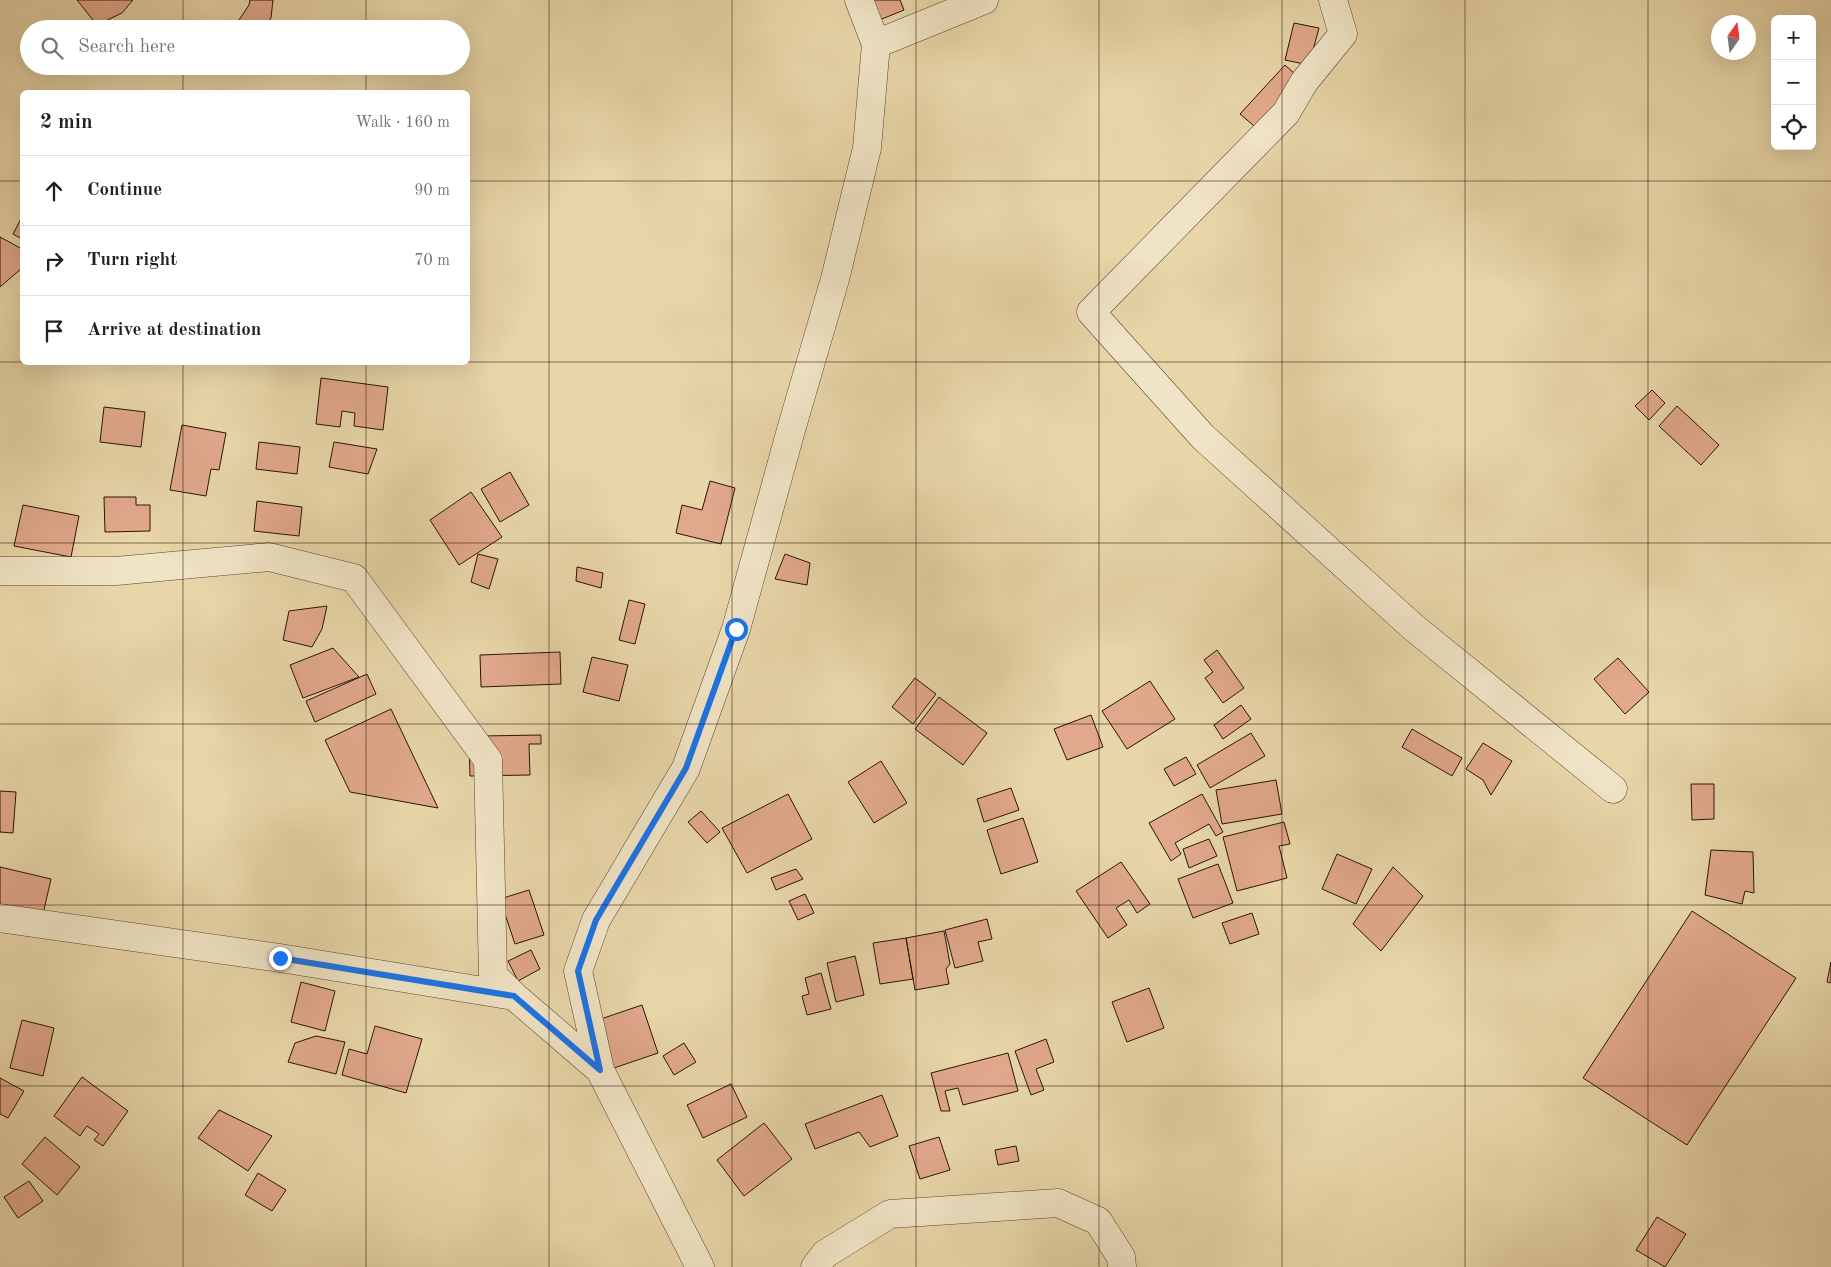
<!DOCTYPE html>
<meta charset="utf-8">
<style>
body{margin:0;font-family:"Old Standard TT",serif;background:#f2f2f2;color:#202124}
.controls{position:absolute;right:15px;top:15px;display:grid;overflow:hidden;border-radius:8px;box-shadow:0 5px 20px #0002}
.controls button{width:45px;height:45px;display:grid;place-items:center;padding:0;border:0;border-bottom:1px solid #e0e0e0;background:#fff;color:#202124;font:25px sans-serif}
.compass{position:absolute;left:1711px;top:15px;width:45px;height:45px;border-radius:50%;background:#fff;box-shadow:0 5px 20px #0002;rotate:14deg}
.stop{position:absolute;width:15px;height:15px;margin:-11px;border:4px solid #1a73e8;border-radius:50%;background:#fff}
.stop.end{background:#1a73e8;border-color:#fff;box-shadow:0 1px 5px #0008}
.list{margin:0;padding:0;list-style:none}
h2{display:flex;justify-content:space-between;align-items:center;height:65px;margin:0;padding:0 20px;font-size:21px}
h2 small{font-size:16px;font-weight:400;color:#757577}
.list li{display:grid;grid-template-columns:32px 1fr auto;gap:15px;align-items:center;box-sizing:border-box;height:70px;padding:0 20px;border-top:1px solid #e0e0e0}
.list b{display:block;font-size:19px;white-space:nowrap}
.list em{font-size:16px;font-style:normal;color:#757577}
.icon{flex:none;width:28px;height:28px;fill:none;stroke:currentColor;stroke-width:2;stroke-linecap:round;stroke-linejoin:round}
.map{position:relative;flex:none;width:1831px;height:1267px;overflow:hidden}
.search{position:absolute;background:#fff;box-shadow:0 5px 20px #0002;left:20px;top:20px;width:450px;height:55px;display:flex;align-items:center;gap:12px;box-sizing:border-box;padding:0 18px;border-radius:28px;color:#757577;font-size:19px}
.panel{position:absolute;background:#fff;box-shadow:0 5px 20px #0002;left:20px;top:90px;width:450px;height:275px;border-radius:8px}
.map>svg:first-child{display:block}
.building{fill:#e1a88b;stroke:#281407}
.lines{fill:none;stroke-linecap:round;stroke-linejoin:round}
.minor-casing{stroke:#58442f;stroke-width:29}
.minor{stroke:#f0e4c6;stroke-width:28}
.route{stroke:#1a73e8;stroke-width:6}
.grid{fill:none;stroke:#281407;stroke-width:1;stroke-opacity:0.55}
</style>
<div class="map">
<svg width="1831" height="1267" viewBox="0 0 1831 1267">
<rect width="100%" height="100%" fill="#e8d6a8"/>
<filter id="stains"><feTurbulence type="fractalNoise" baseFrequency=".004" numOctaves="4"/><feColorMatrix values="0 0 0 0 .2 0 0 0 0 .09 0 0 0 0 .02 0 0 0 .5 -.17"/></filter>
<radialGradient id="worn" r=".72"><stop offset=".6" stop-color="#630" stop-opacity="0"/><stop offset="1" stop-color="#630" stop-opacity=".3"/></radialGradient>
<!-- building -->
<path class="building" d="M77,0h56l-11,13 -25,12z
M250,0h23l-2,18 -9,11h-29l16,-24z
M868,0h32l4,10 -27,11z
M1294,23l25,5 -10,37 -24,-5z
M1285,65l19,17 -44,49 -20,-17z
M22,217v22l-9,-5z
M0,237l22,12v19l-22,19z
M321,378l67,9 -5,43 -29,-4 1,-13 -13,-2 -2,16 -24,-3z
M1652,390l13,13 -16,17 -14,-14z
M1677,406l42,39 -18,20 -42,-39z
M104,407l41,5 -4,35 -41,-5z
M182,425l44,8 -7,37 -8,-1 -5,27 -36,-6z
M259,442l41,5 -3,27 -41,-5z
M334,442l43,7 -9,25 -39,-7z
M510,472l19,33 -29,17 -19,-33z
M710,481l25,7 -14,56 -45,-11 6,-28 20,5z
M471,492l31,45 -43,28 -29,-45z
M104,497h32v8h14v26l-45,1z
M257,501l45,6 -3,29 -45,-5z
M23,505l56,11 -8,41 -57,-11z
M478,554l20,5 -9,30 -18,-7z
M785,554l25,9 -3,22 -32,-6z
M577,567l26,6 -2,15 -25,-7z
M629,600l16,4 -10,40 -16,-4z
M327,606l-5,23 -10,18 -29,-7 6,-29z
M333,648l26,29 -56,21 -13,-33z
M1217,650l27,38 -21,15 -18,-25 8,-6 -9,-12z
M560,652l1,32 -80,3 -1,-32z
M592,657l36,8 -9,36 -36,-9z
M1618,658l31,34 -24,22 -31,-35z
M367,674l9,20 -61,28 -9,-21z
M915,678l21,16 -23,30 -21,-17z
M1150,681l25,38 -48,30 -25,-38z
M939,697l48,36 -24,32 -48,-36z
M1241,705l10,14 -28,20 -9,-14z
M391,709l47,99 -88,-16 -25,-52z
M1091,715l12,32 -36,13 -13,-31z
M1412,729l50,29 -10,18 -50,-29z
M1251,733l14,23 -55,32 -13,-23z
M541,735v9h-12l1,31 -60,1 -1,-32 13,-8z
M1483,743l29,18 -21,34 -8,-15 -17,-11z
M1186,757l10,17 -22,12 -10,-17z
M881,761l26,42 -33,20 -26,-41z
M1276,780l6,34 -60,10 -6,-34z
M1691,784h23v35l-22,1z
M1011,788l8,22 -35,12 -7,-23z
M0,791l16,1 -3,41 -13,-1z
M788,794l24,45 -65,34 -25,-45z
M1202,794l21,38 -7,4 -7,-12 -34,19 6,11 -10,7 -22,-38z
M701,811l19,21 -13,11 -19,-21z
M1023,818l15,44 -37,12 -14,-44z
M1284,822l6,22 -11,2 8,32 -50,13 -14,-54z
M1209,839l8,17 -28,12 -6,-19z
M1711,850l42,2 1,41 -9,-2 -3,13 -37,-9z
M1337,854l35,15 -16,35 -34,-15z
M1121,862l29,42 -13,9 -8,-13 -13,8 11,17 -19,13 -32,-47z
M1218,864l15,39 -40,15 -15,-39z
M0,867l51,12 -10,44 -41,-9z
M1393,867l30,29 -42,55 -28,-27z
M796,869l7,10 -27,11 -5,-12z
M529,890l15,45 -29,9 -15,-45z
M805,894l9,19 -16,7 -9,-19z
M1692,911l104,67 -109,167 -104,-67z
M1252,913l7,21 -29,10 -8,-21z
M987,919l5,20 -14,3 5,19 -28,7 -10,-38z
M944,931l6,33 -4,5 3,15 -34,6 -9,-52z
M906,938l7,41 -33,5 -7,-41z
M531,950l9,19 -22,12 -10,-20z
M855,956l9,39 -28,7 -9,-39z
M1831,962v21l-4,-1z
M821,973l10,36 -24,6 -5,-19 7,-2 -4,-16z
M301,982l34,9 -10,40 -34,-9z
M1149,988l15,40 -37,14 -15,-40z
M642,1005l16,48 -47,16 -16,-48z
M22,1020l32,8 -11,48 -33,-8z
M375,1026l47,13 -16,54 -64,-18 7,-26 18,5z
M316,1036l29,6 -9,32 -48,-12 7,-19z
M1046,1039l8,23 -18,7 8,21 -13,5 -16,-44z
M684,1043l12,19 -22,13 -11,-19z
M1008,1053l10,38 -55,14 -5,-17 -13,3 5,20h-9l-10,-38z
M82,1077l46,34 -25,35 -9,-6 5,-6 -12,-8 -7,10 -26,-20z
M0,1078l24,13 -16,27 -8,-4z
M731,1084l16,33 -44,21 -16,-33z
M882,1095l16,41 -28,11 -11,-15 -44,17 -10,-25z
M219,1110l53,26 -24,35 -50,-33z
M764,1123l28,36 -48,37 -27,-36z
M45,1137l35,30 -23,28 -35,-31z
M939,1137l11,33 -30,9 -11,-33z
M1016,1146l3,15 -21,4 -3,-15z
M258,1173l28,17 -14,21 -27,-16z
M29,1181l14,20 -25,17 -14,-21z
M1657,1217l29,17 -21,33 -29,-17z"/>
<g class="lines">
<defs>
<path id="minor" d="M1333,0l10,34 -39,48 -18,31 -195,199 112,125 210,190 200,162
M876,44l108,-44
M0,571h116l153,-14 85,21 134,182 5,215 21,21 86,74
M0,918l280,40 234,38
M700,1267l-100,-197 -22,-99 18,-51 90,-152 50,-139 55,-199 44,-151 32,-131 9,-104 -17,-44
M815,1267l10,-13 65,-40 168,-11 40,18 23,36 1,10"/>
</defs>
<!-- minor casing -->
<use href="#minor" class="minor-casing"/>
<!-- minor -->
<use href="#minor" class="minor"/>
</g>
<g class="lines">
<!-- route -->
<path class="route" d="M280,958l234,38 86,74 -22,-99 18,-51 90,-152 50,-139"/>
</g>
<!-- grid -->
<path class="grid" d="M183,0v29M366,0v29M549,0v1267M732,0v1267M916,0v1267M1099,0v1267M1282,0v1267M1465,0v1267M1648,0v1267M183,66v26M366,66v26M0,181h22M468,181h1363M0,362h22M183,362v905M366,362v905M468,362h1363M0,543h1831M0,724h1831M0,905h1831M0,1086h1831"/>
<rect width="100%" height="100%" filter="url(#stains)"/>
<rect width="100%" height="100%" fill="url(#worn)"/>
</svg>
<div class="controls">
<button>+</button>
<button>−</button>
<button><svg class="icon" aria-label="locate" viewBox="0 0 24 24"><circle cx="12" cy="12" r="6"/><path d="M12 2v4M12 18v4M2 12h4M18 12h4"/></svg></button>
</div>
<svg class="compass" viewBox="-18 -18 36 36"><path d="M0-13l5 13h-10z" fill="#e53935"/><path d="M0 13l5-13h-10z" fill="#757577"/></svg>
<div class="stop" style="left:736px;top:629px"></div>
<div class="stop end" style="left:280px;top:958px"></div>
<div class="search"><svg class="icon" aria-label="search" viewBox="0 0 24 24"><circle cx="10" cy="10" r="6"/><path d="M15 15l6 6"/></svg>Search here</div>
<section class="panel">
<h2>2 min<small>Walk · 160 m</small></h2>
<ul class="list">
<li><svg class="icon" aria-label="ahead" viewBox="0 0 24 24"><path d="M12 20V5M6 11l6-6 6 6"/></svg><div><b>Continue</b></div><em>90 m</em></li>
<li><svg class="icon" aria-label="right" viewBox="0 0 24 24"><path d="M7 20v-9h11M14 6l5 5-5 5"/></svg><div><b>Turn right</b></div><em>70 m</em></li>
<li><svg class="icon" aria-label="arrive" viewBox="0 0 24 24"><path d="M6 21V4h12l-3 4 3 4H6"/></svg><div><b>Arrive at destination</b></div></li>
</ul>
</section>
</div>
